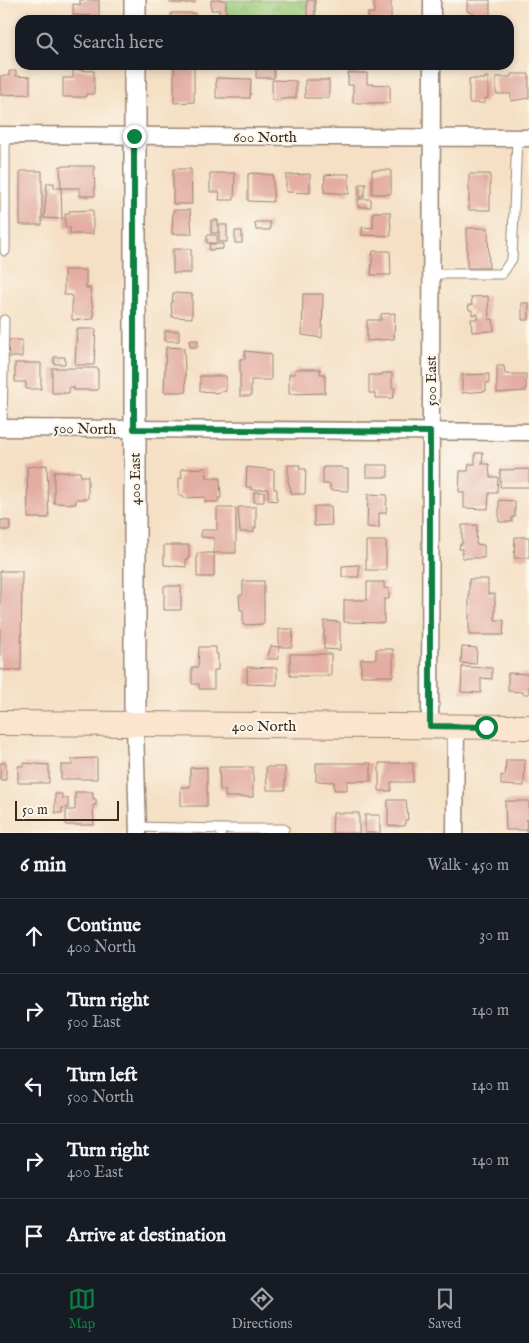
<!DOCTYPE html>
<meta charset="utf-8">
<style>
body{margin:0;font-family:"IM FELL English",serif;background:#242831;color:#f1f3f6}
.scale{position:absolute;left:15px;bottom:12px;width:104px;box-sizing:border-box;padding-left:5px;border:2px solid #3b2a1e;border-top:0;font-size:14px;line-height:18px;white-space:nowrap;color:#3b2a1e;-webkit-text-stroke:4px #fbf7ec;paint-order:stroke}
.stop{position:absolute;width:15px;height:15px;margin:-11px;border:4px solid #0b8043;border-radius:50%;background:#fff}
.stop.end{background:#0b8043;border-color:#fff;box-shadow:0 1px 5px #0008}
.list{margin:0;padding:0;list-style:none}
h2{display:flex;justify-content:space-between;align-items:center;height:65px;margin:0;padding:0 20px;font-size:21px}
h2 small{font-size:16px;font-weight:400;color:#9ea1a6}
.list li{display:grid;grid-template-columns:32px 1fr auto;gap:15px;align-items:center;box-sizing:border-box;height:75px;padding:0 20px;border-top:1px solid #363941}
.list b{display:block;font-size:19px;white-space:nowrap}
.list p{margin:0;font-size:16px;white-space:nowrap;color:#9ea1a6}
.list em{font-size:16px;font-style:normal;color:#9ea1a6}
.icon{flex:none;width:28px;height:28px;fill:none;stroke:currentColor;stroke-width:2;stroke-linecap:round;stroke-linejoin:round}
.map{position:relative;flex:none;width:529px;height:833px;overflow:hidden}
.search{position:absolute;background:#171b24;box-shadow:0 2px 8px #0003;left:15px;right:15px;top:15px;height:55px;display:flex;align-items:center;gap:12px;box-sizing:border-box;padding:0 18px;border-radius:15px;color:#9ea1a6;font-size:19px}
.sheet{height:440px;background:#171b24}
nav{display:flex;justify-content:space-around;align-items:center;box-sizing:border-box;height:70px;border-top:1px solid #363941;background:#171b24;font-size:14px;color:#9ea1a6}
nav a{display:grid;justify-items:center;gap:2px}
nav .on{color:#0b8043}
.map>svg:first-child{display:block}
.park{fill:url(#park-tufts);stroke:#6a7a4c}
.building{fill:#e3ada3}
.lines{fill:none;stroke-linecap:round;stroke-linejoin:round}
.service-casing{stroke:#988572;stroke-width:11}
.minor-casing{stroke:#988572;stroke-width:19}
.tertiary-casing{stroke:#988572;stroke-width:24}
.secondary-casing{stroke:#988572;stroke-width:26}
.service{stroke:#fff;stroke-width:9}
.minor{stroke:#fff;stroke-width:16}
.tertiary{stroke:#fff;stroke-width:21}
.secondary{stroke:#fbe5cf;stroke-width:24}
.route{stroke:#0b8043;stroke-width:6}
.labels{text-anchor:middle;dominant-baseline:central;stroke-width:4;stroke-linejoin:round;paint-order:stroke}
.street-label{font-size:15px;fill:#3b2a1e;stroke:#fbf7ec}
</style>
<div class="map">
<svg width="529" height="833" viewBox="0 0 529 833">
<defs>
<pattern id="park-tufts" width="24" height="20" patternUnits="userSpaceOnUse" patternTransform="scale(1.25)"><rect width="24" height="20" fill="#9ac979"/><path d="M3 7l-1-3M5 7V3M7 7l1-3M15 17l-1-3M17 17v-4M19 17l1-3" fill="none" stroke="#7fa363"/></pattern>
</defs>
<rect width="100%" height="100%" fill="#fbf7ec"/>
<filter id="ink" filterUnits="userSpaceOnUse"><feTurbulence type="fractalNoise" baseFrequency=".02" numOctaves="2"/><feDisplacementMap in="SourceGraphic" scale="10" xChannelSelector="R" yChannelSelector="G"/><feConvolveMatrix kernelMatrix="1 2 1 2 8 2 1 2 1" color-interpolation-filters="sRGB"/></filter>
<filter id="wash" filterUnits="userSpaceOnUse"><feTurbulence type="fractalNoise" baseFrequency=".0096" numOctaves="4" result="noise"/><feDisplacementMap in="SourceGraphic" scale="20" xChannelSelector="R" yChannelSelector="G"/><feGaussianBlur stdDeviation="1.12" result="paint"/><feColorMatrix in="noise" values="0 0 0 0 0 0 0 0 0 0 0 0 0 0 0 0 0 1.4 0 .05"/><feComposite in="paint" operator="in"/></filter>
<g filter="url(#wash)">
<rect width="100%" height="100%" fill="#f5e0c5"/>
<!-- park -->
<path class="park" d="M226,0h90v19l-90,1z"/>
<g id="blocks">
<!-- building -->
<path class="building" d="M80,0h19v16l-26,-1v-11l7,1z
M170,0h25v3h-25z
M211,0h15v17h-7v-7h-8z
M307,0h8v16h-8z
M374,0h17v20h-23v-7h6z
M467,0h23v17h4v3h-20v-6l-7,-3z
M171,13h24v7h-24z
M174,65h20v37l-20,1z
M256,65h18v13h-18z
M73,70l21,1v23h-8v3h-23v-19h10z
M9,71h7v5l14,1v17l-30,1v-19h9z
M348,73h19v11l23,1v18h-37v-18h-5z
M511,74h18v24l-18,3v-7h-15v-17h15z
M485,77h3v21h-3v5h-16v-24h16z
M216,78l35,1 -1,19h-34z
M272,80l24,1v17l-24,2z
M305,80h24v18h-24z
M60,166h34l1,30h-15v-8h-19z
M173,169h18l1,35h-19z
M372,170h19v24h-19z
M20,171h22v54h-22z
M210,173h25l-1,27h-15l1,-8h-10z
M253,173l20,2v27l-25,-1v-27z
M310,174v19l-24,-1v-17z
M337,174h12v20l-25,-2 1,-17z
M469,174h21v36h-21z
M47,183h7v5h7l1,31 -18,-1z
M359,184h7l-2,13h-5z
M358,199h13v8h-13z
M93,210v24h-23v-7h-5v-13h4v-3z
M173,210h17l2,24h-20z
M373,212h17l1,24 -29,-1v-8l11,1z
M211,220h7v13h-7z
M255,222h15v8h-14z
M219,225h8v17h-8z
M467,228h21l1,40h-22z
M235,231h7v12h-7z
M207,235h10v8h-10z
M210,244h13v5l-14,1z
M173,249h18v24h-18z
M373,251h17l1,24h-20z
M64,270h22v18h4l4,31 -22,1v-25h-8z
M173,293l19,1v24l-20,-1 -1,-14h1z
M303,294h20l-1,44 -20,-3z
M488,296l1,24 4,-1 1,12 -22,1 -1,-13h7v-5l-6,1v-5h-3l-1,-5h4l-1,-8z
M522,303h7v17h-7z
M395,313l-1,26 -27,2v-21h14v-6z
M77,329h19l-2,36h-19z
M165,331h14v10h-14z
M7,340h15v17h-15z
M189,340h9v7h-8z
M166,347l18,1 2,44h-22z
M245,351l26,3v26h-20v16h-11v-37h5z
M54,357h11v7h-11z
M15,363h26v26h-15v-7h-11z
M497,366h7l1,8h21v17l-29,2z
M52,368h46v22h-24v-3h-5v6h-17z
M295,369h25v5h5v19l-36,1v-20h6z
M382,373h10v15h3l-2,10h-18v-5h-6v-18h13z
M489,374v9h-3v8l-24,2v-18z
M200,376h26v15l-12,2v-1l-14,-1z
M475,453h8l-1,11h7l1,13h8l-1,16h-8l-1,16 -24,-1v-16h-5l1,-21h8l1,-7h6z
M47,465l2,53h-21l-1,-51z
M288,465h12l-1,4h7l-1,25h-13l-4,-13z
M366,465h22v12h-22z
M247,467l27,3v19h3v12l-9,-1v-11l-17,1v-3h-5z
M323,467h19v2h6v22l-18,-1v-6h-7z
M206,468l1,10h13l1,20h-3l1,4h-14v-5l-22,1v-3h-4v-17h3l-1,-9z
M529,469v18h-29v-17z
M54,472h26l1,4h7v23h-12v5l-22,-1z
M254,492h10v10h-10z
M368,494l19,1 -1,18h-7v15l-12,-1z
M499,500l16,1v16h-3v5h-13z
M314,506h17l1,19 -18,1z
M238,507h18v21h-2v4h-14z
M217,508h19v45h-22v-15l-13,-1v-7h16z
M1,520l9,1v9h-9z
M462,525h15l-1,19 8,1v13h-22v-9h-3l1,-5h2z
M515,537h14v21h-15z
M366,541h20v29h-20z
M164,545h25v14h-3v8l-22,-2z
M197,553h17v24h-17z
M359,565v12h-17v-11z
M0,571h22l-1,99h-21z
M469,579h19v15h7v26h9l-1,15h-34z
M243,581h21v43l-21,1v-15h-3l-1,-15h4z
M367,582h17v6l5,1v10h-5v24l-40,-1v-22h23z
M164,586h17v24h-17z
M324,621l16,1v28l-16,-1z
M279,629h14l-1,18h-13l-1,12h-11l4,-13 8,1z
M199,647h17v7h2v16h-4v19h-15v-5h-7v-17h6z
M462,647l15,1 -1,16 -15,-1z
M376,649h17v27h-32v-17h15z
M290,654h41v22h-41z
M247,667l30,1v17l-30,-1z
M462,667l30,1v11l-11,-1v15l-20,-1z
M508,673l21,1v20h-6v-2l-15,-1z
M97,758v21h-36v-14h11v-6z
M506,760h19l-1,26 -23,-1v-10l4,1z
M0,763h6v17h-6z
M24,763l25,2v18h-31v-17h6z
M316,763h55v18h-24v9h-13v-8l-18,-1z
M379,763h34v19h-22v9h-12z
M207,767v39h-26v-19h9v-19z
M219,767h34v30h-28v-7h-5z
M266,767h19v23h-18z
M75,792h18v7h3v6h-3l1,20h-28v-15h9z
M55,794h7v4h6v10h-6v5h-7z
M388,800h18l2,20h-3v6h-17z
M505,801h24v32h-2v-14l-1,11h-20z
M333,813h26v20h-27z
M365,815h15v18h-15z"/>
</g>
</g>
<g filter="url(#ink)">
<use href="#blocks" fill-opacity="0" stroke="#988572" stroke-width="1"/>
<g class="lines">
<defs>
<path id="service" d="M5,251v-116
M431,274h71l10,-15 5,-121
M2,428l2,-108
M138,827l83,2v4
M221,829h63"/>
<path id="minor" d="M432,20v-20
M0,135l529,3
M0,428l529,4
M135,725l3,108
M430,726l2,-661
M455,833l1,-106"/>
<path id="tertiary" d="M135,20v-20
M135,65v660"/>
<path id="secondary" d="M0,723l529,4"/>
</defs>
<!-- service casing -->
<use href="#service" class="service-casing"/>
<!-- minor casing -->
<use href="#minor" class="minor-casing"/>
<!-- tertiary casing -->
<use href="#tertiary" class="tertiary-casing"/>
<!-- secondary casing -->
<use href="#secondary" class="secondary-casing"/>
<!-- service -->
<use href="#service" class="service"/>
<!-- minor -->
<use href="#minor" class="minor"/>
<!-- tertiary -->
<use href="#tertiary" class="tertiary"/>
<!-- secondary -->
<use href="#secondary" class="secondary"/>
</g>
</g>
<g class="lines" filter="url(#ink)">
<!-- route -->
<path class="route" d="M134,136v293l296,3v294l56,1"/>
</g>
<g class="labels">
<!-- street labels -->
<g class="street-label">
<text x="265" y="137">600 North</text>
<text transform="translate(431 381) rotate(-90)">500 East</text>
<text transform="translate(85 429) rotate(1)">500 North</text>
<text transform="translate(135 479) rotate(-90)">400 East</text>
<text x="264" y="726">400 North</text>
</g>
</g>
</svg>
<div class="scale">50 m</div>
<div class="stop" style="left:486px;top:727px"></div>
<div class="stop end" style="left:134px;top:136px"></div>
<div class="search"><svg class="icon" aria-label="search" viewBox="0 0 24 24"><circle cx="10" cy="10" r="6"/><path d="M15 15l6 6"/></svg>Search here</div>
</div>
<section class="sheet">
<h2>6 min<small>Walk · 450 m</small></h2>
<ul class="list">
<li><svg class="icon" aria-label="ahead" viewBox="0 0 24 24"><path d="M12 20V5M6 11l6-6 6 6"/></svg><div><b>Continue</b><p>400 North</p></div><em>30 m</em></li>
<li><svg class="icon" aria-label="right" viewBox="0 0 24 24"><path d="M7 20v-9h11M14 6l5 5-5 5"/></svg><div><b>Turn right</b><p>500 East</p></div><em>140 m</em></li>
<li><svg class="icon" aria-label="left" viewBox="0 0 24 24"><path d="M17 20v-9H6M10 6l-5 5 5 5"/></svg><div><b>Turn left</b><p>500 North</p></div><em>140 m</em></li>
<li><svg class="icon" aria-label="right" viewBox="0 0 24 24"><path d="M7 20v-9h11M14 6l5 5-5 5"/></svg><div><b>Turn right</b><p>400 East</p></div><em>140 m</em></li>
<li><svg class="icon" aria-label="arrive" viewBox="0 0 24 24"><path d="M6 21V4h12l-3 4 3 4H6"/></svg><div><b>Arrive at destination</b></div></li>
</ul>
</section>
<nav>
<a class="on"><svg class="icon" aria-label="map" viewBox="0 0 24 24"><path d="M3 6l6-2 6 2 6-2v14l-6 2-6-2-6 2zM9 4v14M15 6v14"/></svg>Map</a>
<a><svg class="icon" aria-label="directions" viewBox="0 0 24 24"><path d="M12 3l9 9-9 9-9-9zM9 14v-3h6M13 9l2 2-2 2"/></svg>Directions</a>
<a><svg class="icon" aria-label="saved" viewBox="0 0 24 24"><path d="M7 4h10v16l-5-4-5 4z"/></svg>Saved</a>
</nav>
